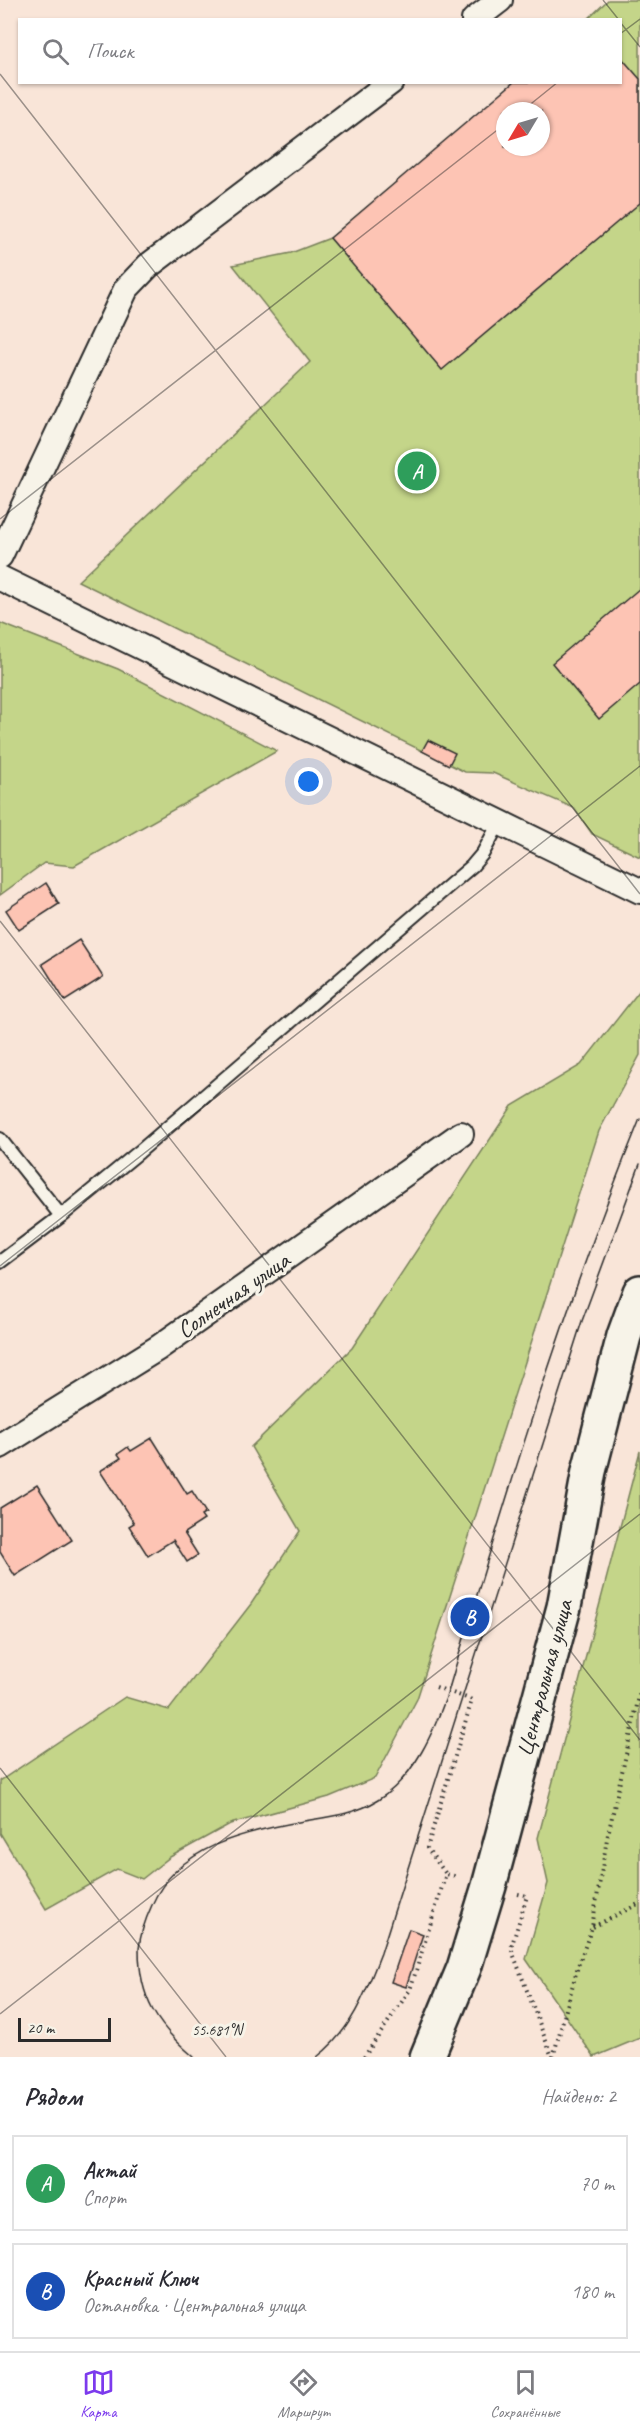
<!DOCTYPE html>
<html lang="ru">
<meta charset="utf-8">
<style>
body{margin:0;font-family:Caveat,sans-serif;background:#f2f2f3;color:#2b2b33}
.compass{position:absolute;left:496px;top:102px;width:54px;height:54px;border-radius:50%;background:#fff;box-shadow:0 2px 4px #0004;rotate:232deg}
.scale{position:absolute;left:18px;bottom:15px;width:93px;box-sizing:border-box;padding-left:6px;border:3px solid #2b2b2b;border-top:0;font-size:16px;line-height:21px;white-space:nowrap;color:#2b2b2b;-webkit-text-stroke:4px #f7f3e8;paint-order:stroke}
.you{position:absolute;left:309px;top:782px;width:21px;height:21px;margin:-15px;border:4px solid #fff;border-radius:50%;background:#1a73e8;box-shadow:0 0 0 9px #1a73e833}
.badge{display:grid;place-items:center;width:39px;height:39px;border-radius:50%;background:#7c3aed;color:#fff;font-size:20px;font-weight:700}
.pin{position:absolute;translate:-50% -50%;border:3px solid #fff;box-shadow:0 2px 6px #0006}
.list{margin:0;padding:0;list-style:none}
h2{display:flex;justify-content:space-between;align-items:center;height:78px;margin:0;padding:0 24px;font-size:26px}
h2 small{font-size:20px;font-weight:400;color:#7c7c81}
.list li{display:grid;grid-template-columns:39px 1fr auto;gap:18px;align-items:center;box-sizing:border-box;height:96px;margin:0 12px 12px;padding:0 12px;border:2px solid #e1e1e2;border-radius:0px}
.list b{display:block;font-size:22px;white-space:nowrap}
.list p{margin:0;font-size:20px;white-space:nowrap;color:#7c7c81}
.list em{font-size:20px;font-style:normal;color:#7c7c81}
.icon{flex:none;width:33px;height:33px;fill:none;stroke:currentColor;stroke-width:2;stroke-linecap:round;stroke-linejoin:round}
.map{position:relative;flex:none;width:640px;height:2057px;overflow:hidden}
.search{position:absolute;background:#fff;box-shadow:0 2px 4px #0004;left:18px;right:18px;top:18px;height:66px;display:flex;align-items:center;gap:15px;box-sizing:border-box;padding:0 21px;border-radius:0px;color:#7c7c81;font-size:22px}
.sheet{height:294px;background:#fff}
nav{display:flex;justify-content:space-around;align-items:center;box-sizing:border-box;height:84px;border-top:2px solid #e1e1e2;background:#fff;font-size:16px;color:#7c7c81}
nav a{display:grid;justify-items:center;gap:3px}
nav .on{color:#7c3aed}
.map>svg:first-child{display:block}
.green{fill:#c4d589;stroke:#78805a;stroke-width:1.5;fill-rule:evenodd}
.building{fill:#fdc4b4;stroke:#2b2b2b;stroke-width:1.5;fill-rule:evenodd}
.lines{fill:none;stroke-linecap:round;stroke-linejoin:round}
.lane-casing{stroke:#2b2b2b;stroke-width:16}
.street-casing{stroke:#2b2b2b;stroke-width:28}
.secondary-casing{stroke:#2b2b2b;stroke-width:38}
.path{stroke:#2b2b2b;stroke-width:4;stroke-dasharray:1.5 4.5;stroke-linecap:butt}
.lane{stroke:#f7f3e8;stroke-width:12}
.street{stroke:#f7f3e8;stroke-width:24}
.secondary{stroke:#f7f3e8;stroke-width:33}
.tram{stroke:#2b2b2b;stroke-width:1.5}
.ticks{fill:none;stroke:#2b2b2b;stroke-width:1.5;stroke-opacity:0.45}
.labels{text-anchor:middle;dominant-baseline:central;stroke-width:6;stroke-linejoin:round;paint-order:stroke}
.street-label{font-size:24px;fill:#2b2b2b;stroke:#f7f3e8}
.ticks-label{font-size:15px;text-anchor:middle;fill:#2b2b2b;stroke:#f7f3e8;stroke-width:6;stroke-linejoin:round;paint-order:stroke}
</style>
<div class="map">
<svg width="640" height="2057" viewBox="0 0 640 2057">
<rect width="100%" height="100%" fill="#f9e5d8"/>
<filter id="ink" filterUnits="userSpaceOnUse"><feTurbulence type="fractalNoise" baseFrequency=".0167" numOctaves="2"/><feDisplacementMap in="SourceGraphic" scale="12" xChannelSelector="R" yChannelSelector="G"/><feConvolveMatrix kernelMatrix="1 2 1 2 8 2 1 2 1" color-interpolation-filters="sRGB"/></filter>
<g filter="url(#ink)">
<!-- green -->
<path class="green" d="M608,0h32v857l-48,-23 -18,-26 -81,-35 -28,-1 -387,-191 232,-219 -77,-97 58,-12 39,-15 184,-155 106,-1v-62l-32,-1zM505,111h36v36h-36z
M0,623l118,46 159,82 -203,115 -30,-3 -44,32z
M640,990v65l-41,76 -182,568 -42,79 -46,19 -99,27 -60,33 -28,22 -25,-10 -71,40 -46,-76v-52l125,-84 44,13 82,-106 49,-73 -49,-84 101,-99 160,-242 69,-41z
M640,1451v587l-46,19 -68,-98 22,-76 -10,-45z"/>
<!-- building -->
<path class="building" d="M620,56l20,23v124l-198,167 -112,-132 184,-156h106zM505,111h36v36h-36z
M640,588v96l-41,35 -47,-56z
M428,740l27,13 -6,12 -27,-14z
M46,883l13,21 -40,26 -13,-20z
M79,940l24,37 -38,24 -23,-37z
M152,1438l35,56 5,-3 14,22 -5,3 3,4 -20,13 14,22 -11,7 -14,-22 -25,16 -19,-30 5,-3 -34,-52 21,-13 -3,-4 10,-7 3,4z
M37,1485l35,55 -57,36 -15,-24v-44z
M409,1929l14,5 -17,53 -15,-5z"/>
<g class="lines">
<defs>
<path id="lane" d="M0,1139l61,77
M0,1262l61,-46 78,-64 333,-286 11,-13 16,-30"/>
<path id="street" d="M474,20l26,-20
M0,556l126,-267 22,-23 243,-184
M0,578l640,313
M0,1446l158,-98 303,-214"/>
<path id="secondary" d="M427,2057l37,-89 25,-82 75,-279 25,-136 35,-135 16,-44"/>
</defs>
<!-- lane casing -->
<use href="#lane" class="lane-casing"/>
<!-- street casing -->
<use href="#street" class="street-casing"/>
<!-- secondary casing -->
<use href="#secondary" class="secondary-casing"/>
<!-- path -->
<path class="path" d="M436,1687l36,13 -45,148 19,26
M518,1894l9,2 -16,52 41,109
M593,1927l47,-24
M364,2057l46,-67 36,-116 12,3
M553,2057l25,-91 14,-39 15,-88 33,-147"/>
<!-- lane -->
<use href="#lane" class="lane"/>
<!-- street -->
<use href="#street" class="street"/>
<!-- secondary -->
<use href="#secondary" class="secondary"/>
<!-- tram -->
<path class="tram" d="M194,2057c-37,-31 -55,-59 -55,-108 1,-15 7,-31 13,-44 25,-59 95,-74 152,-84 25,-4 52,-7 74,-21 37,-23 56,-69 70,-108 57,-193 116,-387 192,-573
M317,2057c35,-27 49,-65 64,-104l201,-632 58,-157"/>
</g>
</g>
<!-- ticks -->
<path class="ticks" d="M603,0l16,20M620,22l20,25M620,34l20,-15M0,74l640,820M522,111l36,-29M0,519l505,-395M0,921l640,819M0,1266l640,-500M0,1768l226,289M0,2014l640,-500"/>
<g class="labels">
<!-- street labels -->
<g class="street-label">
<text transform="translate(233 1295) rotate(-35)">Солнечная улица</text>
<text transform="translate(544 1678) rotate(-75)">Центральная улица</text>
</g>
</g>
<g class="ticks-label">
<text x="217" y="2035">55.681°N</text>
</g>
</svg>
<svg class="compass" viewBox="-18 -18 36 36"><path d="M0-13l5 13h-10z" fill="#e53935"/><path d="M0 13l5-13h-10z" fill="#7c7c81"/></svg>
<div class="scale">20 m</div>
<div class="you"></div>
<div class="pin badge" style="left:417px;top:471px;background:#2e9e5b">A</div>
<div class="pin badge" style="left:470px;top:1617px;background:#1a4fb4">B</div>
<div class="search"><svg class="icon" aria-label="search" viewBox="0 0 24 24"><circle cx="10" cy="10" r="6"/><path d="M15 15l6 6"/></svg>Поиск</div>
</div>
<section class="sheet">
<h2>Рядом<small>Найдено: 2</small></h2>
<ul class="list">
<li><span class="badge" style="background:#2e9e5b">A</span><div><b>Актай</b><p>Спорт</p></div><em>70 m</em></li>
<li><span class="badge" style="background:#1a4fb4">B</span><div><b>Красный Ключ</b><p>Остановка · Центральная улица</p></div><em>180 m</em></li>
</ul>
</section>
<nav>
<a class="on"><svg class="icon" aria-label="map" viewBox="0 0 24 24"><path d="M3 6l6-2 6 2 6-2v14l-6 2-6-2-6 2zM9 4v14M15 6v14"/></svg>Карта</a>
<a><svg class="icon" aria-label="directions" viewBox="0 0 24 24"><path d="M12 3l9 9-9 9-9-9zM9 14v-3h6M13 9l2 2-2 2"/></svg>Маршрут</a>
<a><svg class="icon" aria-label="saved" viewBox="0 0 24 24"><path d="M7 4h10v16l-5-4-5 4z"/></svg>Сохранённые</a>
</nav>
